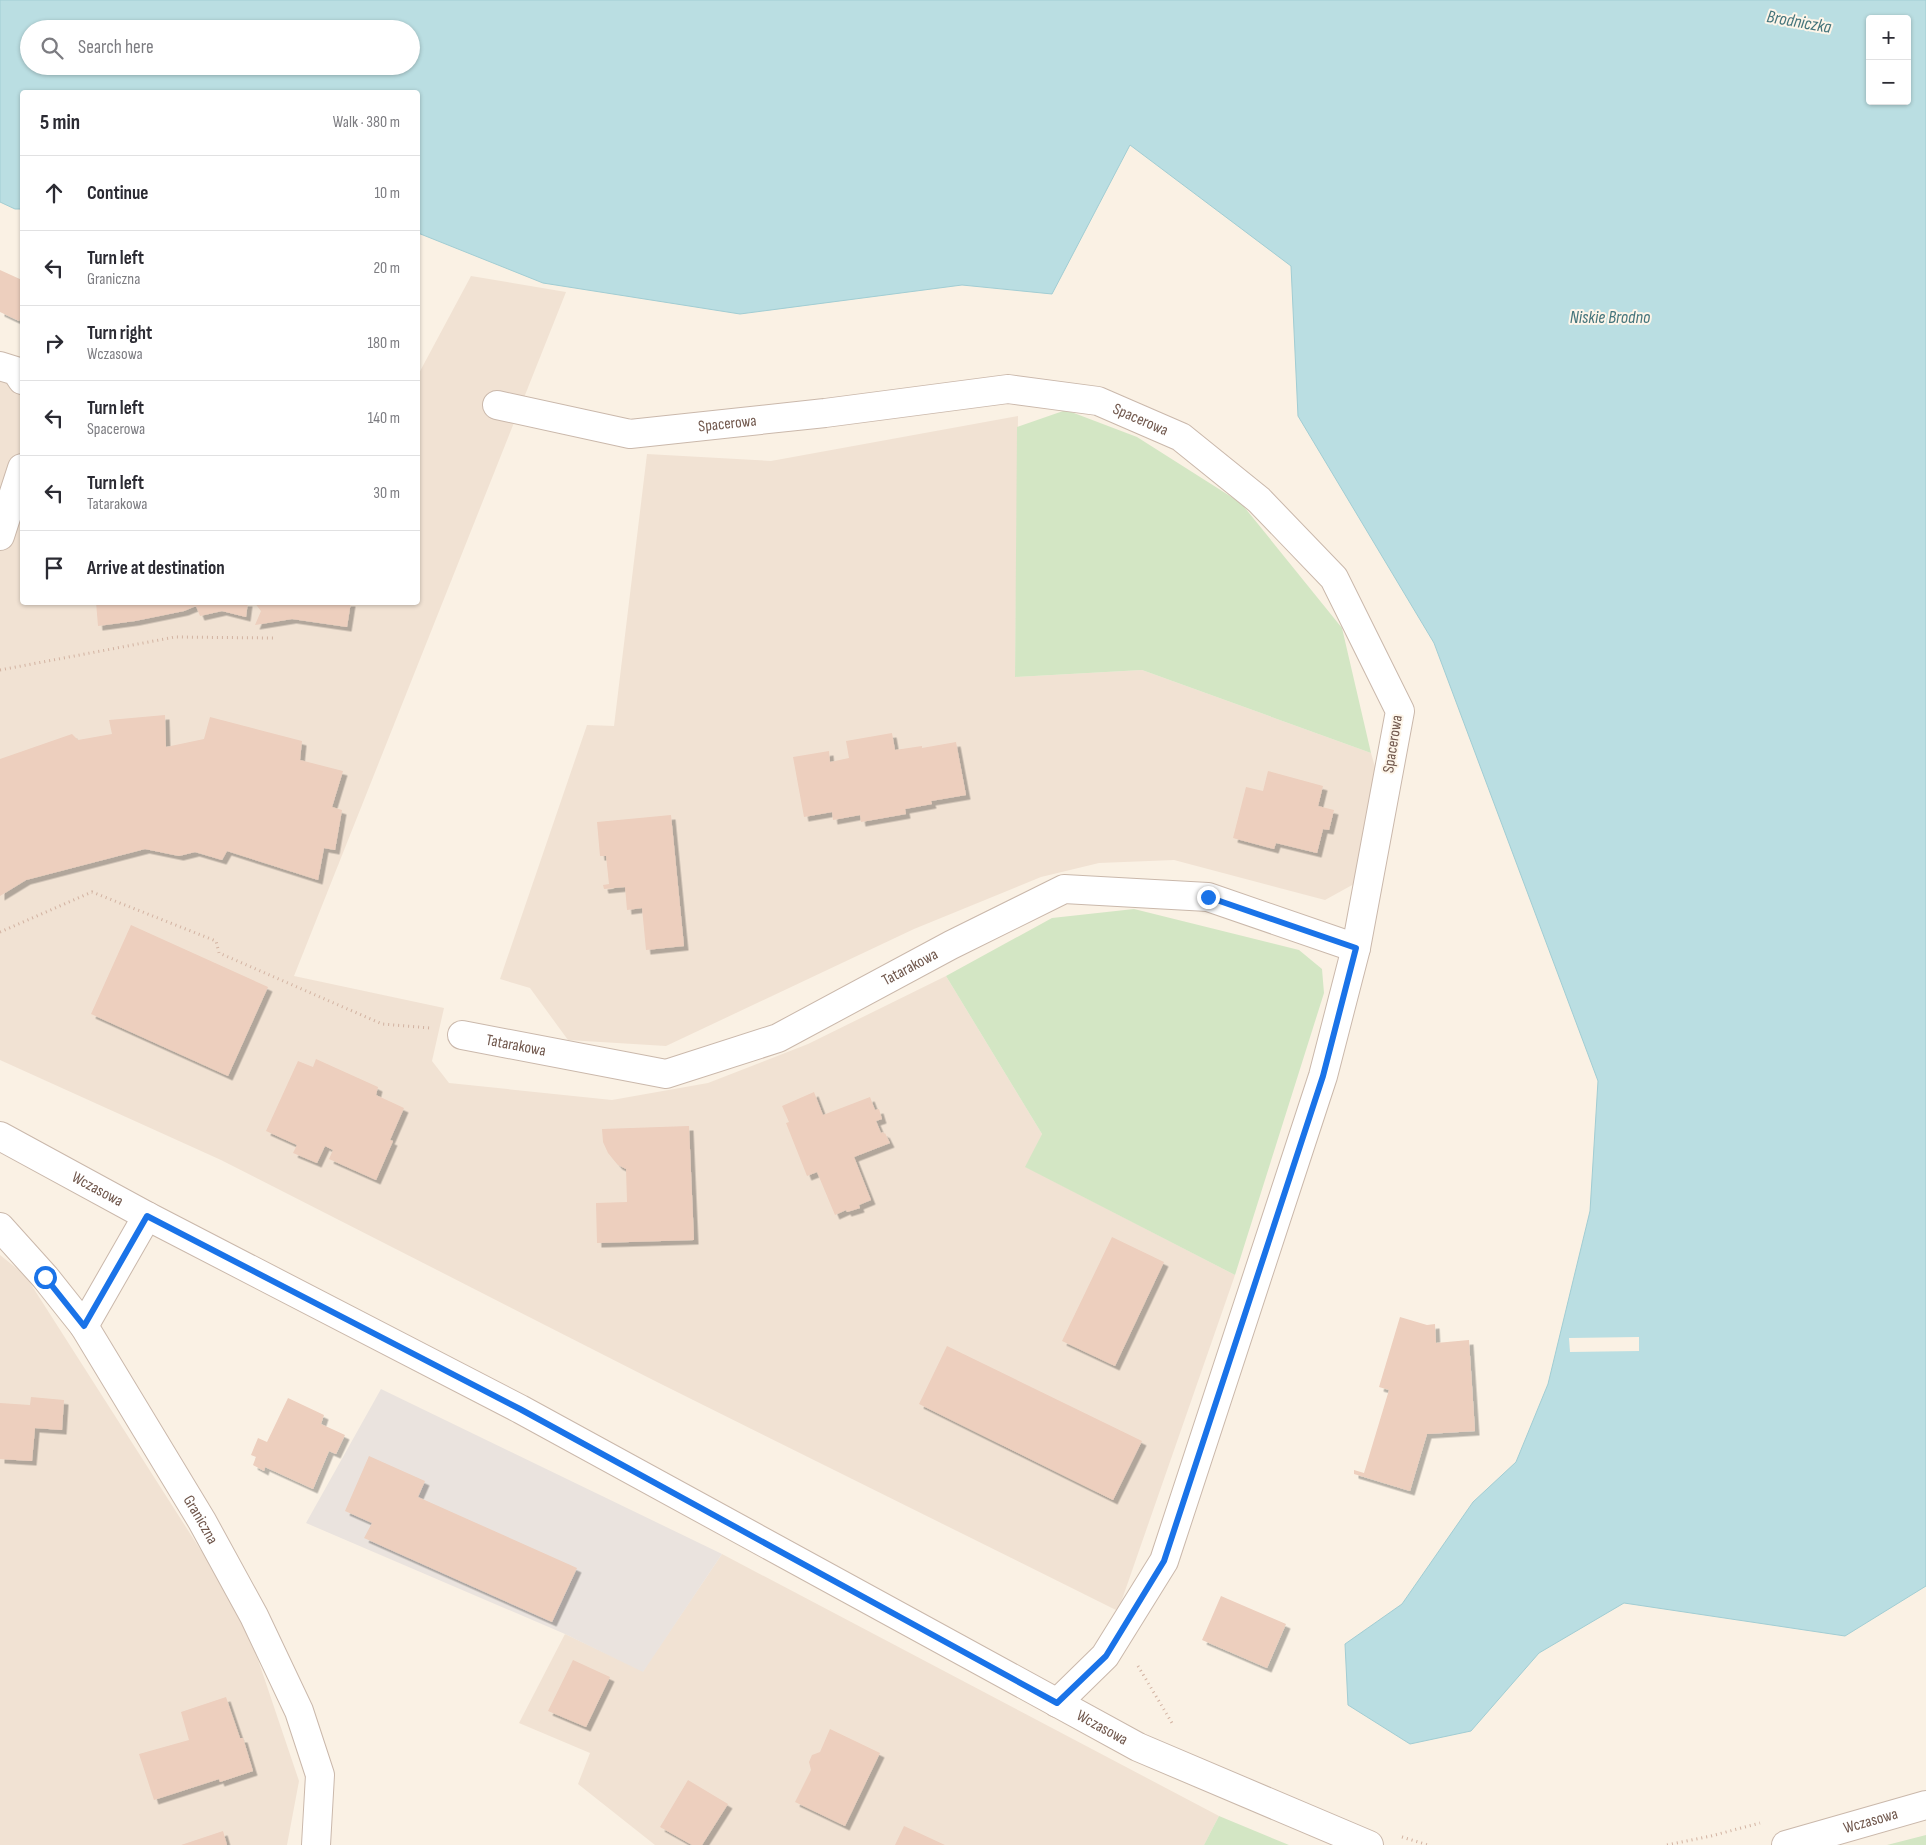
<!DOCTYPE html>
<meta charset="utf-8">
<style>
body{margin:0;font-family:"Sofia Sans Condensed",sans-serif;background:#f7f7f7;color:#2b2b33}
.controls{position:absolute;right:15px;top:15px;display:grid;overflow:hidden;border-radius:5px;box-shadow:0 1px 4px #0004}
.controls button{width:45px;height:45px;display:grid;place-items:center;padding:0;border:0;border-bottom:1px solid #e1e1e2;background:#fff;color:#2b2b33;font:25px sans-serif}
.stop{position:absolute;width:15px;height:15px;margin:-11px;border:4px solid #1a73e8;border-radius:50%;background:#fff}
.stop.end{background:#1a73e8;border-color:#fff;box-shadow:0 1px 5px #0008}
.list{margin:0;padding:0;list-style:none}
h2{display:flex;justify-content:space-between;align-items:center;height:65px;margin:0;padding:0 20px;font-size:21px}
h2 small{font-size:16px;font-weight:400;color:#7c7c81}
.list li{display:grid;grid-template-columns:32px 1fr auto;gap:15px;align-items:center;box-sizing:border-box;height:75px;padding:0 20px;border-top:1px solid #e1e1e2}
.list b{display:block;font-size:19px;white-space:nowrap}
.list p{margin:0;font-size:16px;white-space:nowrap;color:#7c7c81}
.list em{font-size:16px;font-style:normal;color:#7c7c81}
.icon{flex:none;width:28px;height:28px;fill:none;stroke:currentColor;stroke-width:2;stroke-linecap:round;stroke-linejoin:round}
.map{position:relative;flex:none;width:1926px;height:1845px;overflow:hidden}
.search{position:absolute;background:#fff;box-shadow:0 1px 4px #0004;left:20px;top:20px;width:400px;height:55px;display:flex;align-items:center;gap:12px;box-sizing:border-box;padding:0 18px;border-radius:28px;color:#7c7c81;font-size:19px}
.panel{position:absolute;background:#fff;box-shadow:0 1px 4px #0004;left:20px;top:90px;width:400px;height:515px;border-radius:5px}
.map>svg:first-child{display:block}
.residential{fill:#f1e2d3}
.industrial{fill:#eae3de}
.green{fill:#d3e6c4}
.water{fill:#badee2;stroke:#a1cdd3;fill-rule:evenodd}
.pier{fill:#faf1e4}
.building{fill:#edcfbe;filter:url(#shadow)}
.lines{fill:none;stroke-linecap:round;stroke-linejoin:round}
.minor-casing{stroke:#cab8ab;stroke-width:30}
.path{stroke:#d2b2a1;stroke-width:3;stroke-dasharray:1 4;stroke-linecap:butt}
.minor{stroke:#fff;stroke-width:28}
.route{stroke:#1a73e8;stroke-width:6}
.labels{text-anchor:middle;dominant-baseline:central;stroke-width:4;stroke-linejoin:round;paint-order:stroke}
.street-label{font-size:16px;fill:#70574c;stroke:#fdf5e9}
.water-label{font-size:18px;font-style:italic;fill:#44747b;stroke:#fdf5e9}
</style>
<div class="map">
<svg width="1926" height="1845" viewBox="0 0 1926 1845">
<defs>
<filter id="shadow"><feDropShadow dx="4.5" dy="4.5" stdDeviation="0" flood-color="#0004"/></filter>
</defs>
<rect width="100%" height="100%" fill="#faf1e4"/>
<!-- residential -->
<path class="residential" d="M471,276l95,16 -272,684 150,32 -12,53 17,22 163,17 96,-17 100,-39 138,-68 96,158 -16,33 209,108 -117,336 -461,-229 -436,-222 -221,-100v-709l22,10v241h396v-227z
M1018,416l-3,261 127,-7 229,83 4,14 -21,117 -29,16 -151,-40 -75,3 -58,14 -127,52 -248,117 -98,-6 -38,-52 -30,-9 87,-254 27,1 33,-272 124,7z
M0,1255l25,20 219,343 55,163 -12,64h-287z
M722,1554l497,262 -15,29h-549l-77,-61 12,-31 -71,-30 46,-89 78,37z"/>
<!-- industrial -->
<path class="industrial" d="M381,1389l341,165 -79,118 -78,-38 -259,-111z"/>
<!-- green -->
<path class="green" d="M1066,410l71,27 104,66 101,125 29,125 -229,-83 -127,7 2,-250z
M1134,909l165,41 23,19 2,24 -89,282 -210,-108 17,-33 -96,-158 106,-58z
M1219,1816l70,29h-85z
M1926,1835v10h-39z"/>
<!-- water -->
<path class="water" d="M0,0h1926v1586l-81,50 -221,-33 -85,50 -68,78 -61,13 -62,-39 -3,-61 57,-40 71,-102 43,-40 32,-78 42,-173 8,-130 -164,-438 -136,-227 -7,-150 -161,-121 -78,149 -90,-9 -222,29 -197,-31 -125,-50v-141h-396v117h-7l-15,-7zM1870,19h37v82h-37zM29,29h382v37h-382z"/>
<!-- pier -->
<path class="pier" d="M1639,1337v14l-69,1 -1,-14z"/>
<!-- building -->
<path class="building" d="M0,270l22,10v34l-3,7 -19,-9z
M96,602h152l-2,15 -24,-6 -22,5 -4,-10 -12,5 -49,10 -37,5z
M254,602h97l-4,25 -55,-8 -37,6 6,-14z
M165,715l1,32 38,-8 6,-22 92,24 -2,19 43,11 -11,36 10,3 -7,40 -11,-2 -6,32 -91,-29 -5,9 -27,-8 -16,4 -34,-7 -119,31 -26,16v-137l72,-25 6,6 34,-6 -3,-14z
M892,733l3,17 27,-4v2l34,-6 10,53 -35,6 1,3 -27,5 1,5 -45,8 -1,-7 -27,5 -1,-8 -28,5 -11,-60 36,-6 1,11 19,-4 -3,-17z
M1268,771l55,15 -5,20 16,4 -5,20 -6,-1 -6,24 -41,-10 -2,6 -41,-11 13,-51 17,4z
M671,815l13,131 -38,4 -4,-42 -15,2 -2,-23 -21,2 -1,-4 6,-1 -3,-28h-6l-3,-34z
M131,925l137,62 -40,89 -137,-62z
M316,1059l62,28 -2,8 28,13 -14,32 3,1 -17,39 -47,-21 4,-9 -8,-4 -8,17 -24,-10 4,-8 -31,-14 32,-70 15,6z
M814,1092l9,23 47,-18 5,13 4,-1 3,10 -6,2 5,12 2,-1 1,2 1,-1 5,10 -36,14 17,43 -12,5 1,3 -13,4 -1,-2 -11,5 -18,-43 -10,4 -21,-53 3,-1 -7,-16z
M689,1126l5,114 -97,3 -1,-40 31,-1 -1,-33 -8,-4 -10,-12 -5,-11 -1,-13z
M1112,1237l52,25 -49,104 -53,-25z
M1400,1317l27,8 8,-1 1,19 33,-3 6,91 -48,3 -17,57 -56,-17v-4l10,3 25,-83 -10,-3z
M947,1346l195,95 -29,59 -194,-96z
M31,1397l33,3 -2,30 -27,-2 -3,33 -32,-2v-56l30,2z
M288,1398l36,17 -3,9 24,11 -9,19 -7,-3 -16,38 -48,-22 -1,4 -11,-6 3,-8 -5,-2 7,-17 9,4z
M369,1456l56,25 -7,16 159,71 -25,54 -188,-84 8,-15 -27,-12z
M1221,1596l65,28 -19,44 -65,-28z
M573,1660l37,17 -24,50 -38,-16z
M226,1697l14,41h3l10,33 -33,11 -1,-3 -65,21 -15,-46 50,-14 -8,-28z
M830,1729l50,24 -35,73 -50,-24 16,-32 -2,-8 3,-7 8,-3z
M688,1780l40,24 -26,41h-10l-32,-18z
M904,1826l41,19h-50z
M223,1831l4,14h-46z"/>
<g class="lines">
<defs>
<g id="minor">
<path d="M0,366l16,5 6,9"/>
<path id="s1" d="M497,405l133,29 195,-21 183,-24 90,12 83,36 78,63 75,78 66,133 -44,237 -33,128 -159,485 -59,95 -48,47"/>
<path d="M0,536l22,-68"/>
<path id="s2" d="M462,1035l204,39 112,-36 173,-93 113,-56 144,8 148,51"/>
<path id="s3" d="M0,1136l147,80 373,193 618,338 231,98"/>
<path id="s4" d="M0,1227l45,50 39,49 118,195 52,95 45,95 21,64 -4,70"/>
<path d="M84,1326l63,-110"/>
<path id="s5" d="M1786,1845l140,-40"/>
</g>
</defs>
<!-- minor casing -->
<use href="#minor" class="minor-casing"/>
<!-- path -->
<path class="path" d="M0,670l175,-33 98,1
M0,932l92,-40 124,49 3,12 163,71 48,4
M1138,1666l34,57
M1402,1837l26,8
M1667,1845l44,-9 49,-13"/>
<!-- minor -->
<use href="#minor" class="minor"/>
</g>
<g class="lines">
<!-- route -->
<path class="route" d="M45,1277l39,49 63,-110 373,193 537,294 49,-47 58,-95 159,-485 33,-128 -148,-51"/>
</g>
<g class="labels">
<!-- street labels -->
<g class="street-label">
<text stroke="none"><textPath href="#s1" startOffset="654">Spacerowa</textPath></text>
<text stroke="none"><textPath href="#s1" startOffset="234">Spacerowa</textPath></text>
<text transform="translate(1393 744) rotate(-81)">Spacerowa</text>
<text stroke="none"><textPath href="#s2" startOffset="475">Tatarakowa</textPath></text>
<text stroke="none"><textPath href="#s2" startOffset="55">Tatarakowa</textPath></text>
<text stroke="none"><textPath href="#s3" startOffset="111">Wczasowa</textPath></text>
<text stroke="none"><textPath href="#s4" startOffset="356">Graniczna</textPath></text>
<text stroke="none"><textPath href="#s3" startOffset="1251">Wczasowa</textPath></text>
<text stroke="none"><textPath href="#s5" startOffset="88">Wczasowa</textPath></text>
</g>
<!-- water labels -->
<g class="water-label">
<text transform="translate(1799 22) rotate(10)">Brodniczka</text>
<text x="1610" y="317">Niskie Brodno</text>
</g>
</g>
</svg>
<div class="controls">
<button>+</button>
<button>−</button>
</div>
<div class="stop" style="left:45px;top:1277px"></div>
<div class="stop end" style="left:1208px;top:897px"></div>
<div class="search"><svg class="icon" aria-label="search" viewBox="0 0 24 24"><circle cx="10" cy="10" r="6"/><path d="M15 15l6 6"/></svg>Search here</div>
<section class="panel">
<h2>5 min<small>Walk · 380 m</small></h2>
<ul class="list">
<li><svg class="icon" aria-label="ahead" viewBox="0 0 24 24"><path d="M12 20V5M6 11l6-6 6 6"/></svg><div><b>Continue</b></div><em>10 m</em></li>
<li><svg class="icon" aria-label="left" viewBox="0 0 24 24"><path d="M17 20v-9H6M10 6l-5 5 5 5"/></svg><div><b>Turn left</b><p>Graniczna</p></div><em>20 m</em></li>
<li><svg class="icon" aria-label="right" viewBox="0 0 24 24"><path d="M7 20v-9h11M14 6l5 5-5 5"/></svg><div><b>Turn right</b><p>Wczasowa</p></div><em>180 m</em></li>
<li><svg class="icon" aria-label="left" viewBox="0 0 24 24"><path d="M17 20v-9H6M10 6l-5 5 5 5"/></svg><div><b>Turn left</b><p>Spacerowa</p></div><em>140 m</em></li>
<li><svg class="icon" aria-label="left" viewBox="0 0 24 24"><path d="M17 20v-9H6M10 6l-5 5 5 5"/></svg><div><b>Turn left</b><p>Tatarakowa</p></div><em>30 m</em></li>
<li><svg class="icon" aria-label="arrive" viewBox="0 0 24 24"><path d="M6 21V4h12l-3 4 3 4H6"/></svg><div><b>Arrive at destination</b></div></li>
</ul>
</section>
</div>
